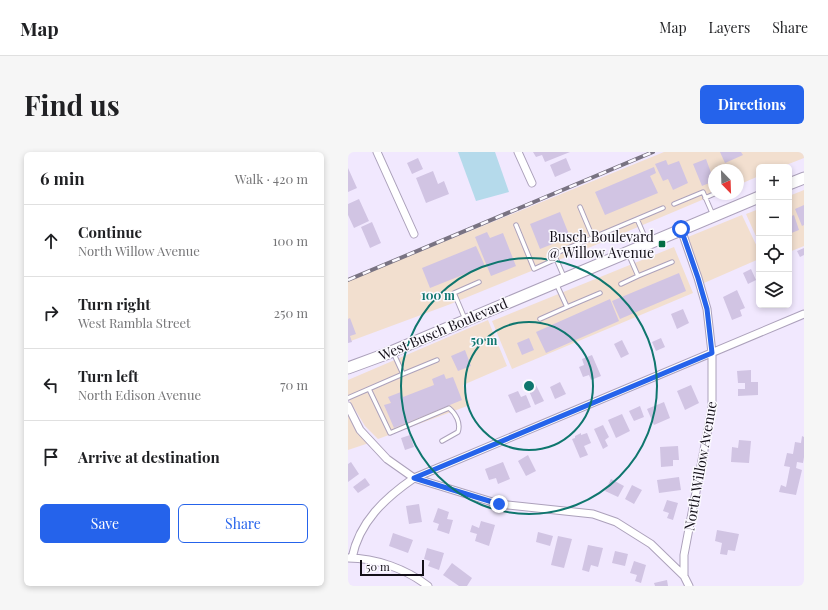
<!DOCTYPE html>
<meta charset="utf-8">
<style>
body{margin:0;font-family:"Playfair Display",serif;background:#f6f6f6;color:#202124}
.controls{position:absolute;right:12px;top:12px;display:grid;overflow:hidden;border-radius:6px;box-shadow:0 2px 6px #0003}
.controls button{width:36px;height:36px;display:grid;place-items:center;padding:0;border:0;border-bottom:1px solid #e0e0e0;background:#fff;color:#202124;font:20px sans-serif}
.compass{position:absolute;left:360px;top:12px;width:36px;height:36px;border-radius:50%;background:#fff;box-shadow:0 2px 6px #0003;rotate:157deg}
.scale{position:absolute;left:12px;bottom:10px;width:64px;box-sizing:border-box;padding-left:4px;border:2px solid #130f18;border-top:0;font-size:11px;line-height:14px;white-space:nowrap;color:#130f18;-webkit-text-stroke:3px #fbf9ff;paint-order:stroke}
.stop{position:absolute;width:12px;height:12px;margin:-9px;border:3px solid #2563eb;border-radius:50%;background:#fff}
.stop.end{background:#2563eb;border-color:#fff;box-shadow:0 1px 4px #0008}
.list{margin:0;padding:0;list-style:none}
h2{display:flex;justify-content:space-between;align-items:center;height:52px;margin:0;padding:0 16px;font-size:17px}
h2 small{font-size:13px;font-weight:400;color:#757577}
.list li{display:grid;grid-template-columns:26px 1fr auto;gap:12px;align-items:center;box-sizing:border-box;height:72px;padding:0 16px;border-top:1px solid #e0e0e0}
.list b{display:block;font-size:15px;white-space:nowrap}
.list p{margin:0;font-size:13px;white-space:nowrap;color:#757577}
.list em{font-size:13px;font-style:normal;color:#757577}
.actions{display:flex;gap:8px;padding:12px 16px}
.actions a{flex:1;padding:9px 0;border:1px solid #2563eb;border-radius:6px;text-align:center;font-size:14px;color:#2563eb}
.actions .main{background:#2563eb;color:#fff}
.icon{flex:none;width:22px;height:22px;fill:none;stroke:currentColor;stroke-width:2;stroke-linecap:round;stroke-linejoin:round}
.map{position:relative;flex:none;width:456px;height:434px;overflow:hidden;border-radius:6px}
header{display:flex;align-items:center;gap:24px;box-sizing:border-box;height:56px;padding:0 20px;background:#fff;border-bottom:1px solid #e0e0e0}
header strong{font-size:19px}
nav{display:flex;gap:22px;margin-inline-start:auto;font-size:14px}
.intro{display:flex;align-items:center;justify-content:space-between;box-sizing:border-box;height:96px;padding:0 24px}
h1{margin:0;font-size:28px}
.button{padding:10px 18px;border-radius:6px;background:#2563eb;color:#fff;font-size:14px;font-weight:700}
main{display:flex;gap:24px;padding:0 24px}
aside{flex:1;background:#fff;border-radius:6px;box-shadow:0 2px 6px #0003}
.map>svg:first-child{display:block}
.commercial{fill:#f2dfcf}
.water{fill:#b5daeb}
.building{fill:#d1c4e3}
.lines{fill:none;stroke-linecap:round;stroke-linejoin:round}
.lane-casing{stroke:#aca1bb;stroke-width:5.5}
.street-casing{stroke:#aca1bb;stroke-width:9}
.primary-casing{stroke:#aca1bb;stroke-width:13}
.lane{stroke:#fff;stroke-width:3.5}
.street{stroke:#fff;stroke-width:7}
.primary{stroke:#fff;stroke-width:11}
.rail-casing{stroke:#797382;stroke-width:4}
.rail{stroke:#fbf9ff;stroke-width:2.5;stroke-dasharray:8;stroke-linecap:butt}
.route{stroke:#2563eb;stroke-width:5}
.ring{fill:none;stroke:#0f766e;stroke-width:2}
.poi-dot{fill:#046d44;stroke:#fbf9ff;stroke-width:1.5}
.labels{text-anchor:middle;dominant-baseline:central;stroke-width:3;stroke-linejoin:round;paint-order:stroke}
.poi-label{font-size:14px;fill:#130f18;stroke:#fbf9ff;text-anchor:end}
.street-label{font-size:14px;fill:#130f18;stroke:#fbf9ff}
.centre{fill:#0f766e;stroke:#fbf9ff;stroke-width:2}
.ring-label{font-size:12px;text-anchor:middle;font-weight:bold;fill:#0f766e;stroke:#fbf9ff;stroke-width:3;stroke-linejoin:round;paint-order:stroke}
</style>
<header>
<strong>Map</strong>
<nav><a>Map</a><a>Layers</a><a>Share</a></nav>
</header>
<div class="intro"><h1>Find us</h1><a class="button">Directions</a></div>
<main>
<aside>
<h2>6 min<small>Walk · 420 m</small></h2>
<ul class="list">
<li><svg class="icon" aria-label="ahead" viewBox="0 0 24 24"><path d="M12 20V5M6 11l6-6 6 6"/></svg><div><b>Continue</b><p>North Willow Avenue</p></div><em>100 m</em></li>
<li><svg class="icon" aria-label="right" viewBox="0 0 24 24"><path d="M7 20v-9h11M14 6l5 5-5 5"/></svg><div><b>Turn right</b><p>West Rambla Street</p></div><em>250 m</em></li>
<li><svg class="icon" aria-label="left" viewBox="0 0 24 24"><path d="M17 20v-9H6M10 6l-5 5 5 5"/></svg><div><b>Turn left</b><p>North Edison Avenue</p></div><em>70 m</em></li>
<li><svg class="icon" aria-label="arrive" viewBox="0 0 24 24"><path d="M6 21V4h12l-3 4 3 4H6"/></svg><div><b>Arrive at destination</b></div></li>
</ul>
<div class="actions"><a class="main">Save</a><a>Share</a></div>
</aside>
<div class="map">
<svg width="456" height="434" viewBox="0 0 456 434">
<rect width="100%" height="100%" fill="#f1e8fe"/>
<!-- commercial -->
<path class="commercial" d="M316,0h140v6l-23,9h-22v9l-21,9v-15h-24v24h2l-123,52 -145,59 -100,37v-61z
M456,38v56l-15,6v-56z
M411,57v34l-13,-29z
M394,63l17,36v8l-55,24 -16,-46z
M326,95l19,46 -181,76 -20,-48z
M140,168l19,46 -44,19 7,20 -92,34 -13,-13 -17,-28v-18z
M0,263l10,16 11,12 -21,7z"/>
<!-- water -->
<path class="water" d="M110,0h37l14,40 -33,9z"/>
<!-- building -->
<path class="building" d="M185,0h37l-25,10 -3,-7 -6,2z
M372,0h21l2,3 -18,8z
M70,6l5,11 -11,5 -5,-11z
M218,6l5,12 -16,7 -5,-12z
M358,7l8,22 -12,5 -9,-22z
M318,8l2,5 11,-4 9,22 -15,7 -5,-11 -5,2 -8,-17z
M306,15l2,6 -6,3 8,17 -53,22 -10,-23z
M0,16l9,20 -9,4z
M85,19l5,13 6,-3 5,13 -23,9 -10,-25z
M11,47l10,22 -15,7 -6,-13v-11z
M456,53v20l-2,1 -7,-17z
M212,60l10,25 -30,12 -10,-25z
M446,63l5,15 -10,4v-17z
M24,70l9,21 -11,5 -9,-21z
M139,80l3,6 13,-5 13,33 -25,10 -16,-39z
M128,94l9,20 -55,22 -8,-20z
M456,96v7l-4,2 -3,-6z
M403,117l5,11 -8,4 -5,-11z
M331,121l7,18 -66,28 -8,-18z
M389,138l8,18 -5,2 2,6 -10,4 -9,-23z
M262,147l9,22 -73,32 -10,-21z
M335,157l6,14 -12,6 -6,-15z
M2,166l6,16 -6,2 2,6 -4,1v-24z
M181,186l5,12 -12,5 -5,-12z
M313,186l4,9 -9,4 -4,-9z
M274,188l7,14 -8,4 -7,-14z
M117,198l6,16 -13,5 -7,-15z
M244,203l9,21 -10,4 -2,-5 -6,2 -4,-10 5,-2 -2,-6z
M403,218v12h7v13l-20,1v-7h7v-6h-7l-1,-12z
M96,222l2,5 7,-2 9,23 -68,28 -10,-23 7,-2 -3,-6 13,-5 2,5 31,-12 -2,-6z
M186,229l10,20 -9,4 -9,-21z
M212,230l6,12 -11,5 -5,-12z
M343,233l8,18 -14,7 -8,-19z
M170,239l3,6 5,-2 5,12 -15,6 -8,-18z
M316,250l6,16 -16,7 -7,-16z
M292,254l4,11 -10,4 -5,-10z
M274,262l8,17 -14,7 -8,-18z
M255,273l6,12 -4,3 3,6 -5,3 -9,-20z
M233,281v2l6,-2 4,10 -7,3 4,9 -8,3 -8,-19 3,-1v-2z
M62,283l4,12 -9,3 -4,-12z
M454,284l2,1v20l-1,6 -6,-1 -1,6 6,2 -6,25 -17,-3 2,-7 5,2 4,-20 -6,-1 3,-13 6,1 2,-12 6,1z
M391,288l12,1 -2,22 -18,-1 1,-15 6,1z
M330,294l1,14h-6v6l-12,1 -1,-20z
M180,303l8,16 -10,5 -8,-15z
M3,310l8,12 -11,8v-18z
M155,310l7,17 -12,5 -2,-6 -7,2 -4,-11z
M331,325l2,13 -22,3 -2,-13z
M17,326l5,7 -12,8 -5,-6z
M263,327l13,7 -6,11 -13,-6z
M284,333l10,5 -8,14 -9,-5z
M319,348l11,3 -5,17 -6,-2 2,-5 -6,-2z
M71,352l3,18 -13,2 -3,-18z
M90,356l11,4 -2,7 6,1 -4,14 -12,-4 2,-6 -6,-2z
M133,369l14,4 -6,21 -14,-5 2,-7 -7,-2 2,-7 7,3z
M369,378l22,4 -4,17 -7,-1 -1,5 -7,-1 2,-11 -7,-2z
M190,380l15,4 -3,10 -14,-4z
M45,381l20,7 -5,13 -19,-7z
M210,384l14,3 -8,29 -13,-3z
M240,393l15,3 -5,19 -7,-2 -2,7 -7,-2z
M79,396l17,5 -5,17 -11,-4 2,-5 -6,-2z
M267,399l13,3 -3,12 -13,-3z
M286,409l12,4 -5,18 -6,-2 2,-6 -7,-2z
M104,411l20,15 -5,8h-8l-16,-11z
M319,428l1,6h-13l-1,-3z"/>
<g class="lines">
<defs>
<path id="lane" d="M357,46l9,-4
M326,52l29,-12 10,23
M232,55l13,31
M289,67l10,23
M168,73l18,44 22,-10
M280,101l10,23 34,-14
M216,125l-10,-23 109,-46
M273,132l17,-8
M219,155l33,-14
M117,167l-11,-26 25,-11
M192,167l27,-12 -11,-24
M55,222l34,-14
M21,237l21,44 59,-25c7,6 12,15 9,24l-16,9
M0,246l55,-24 -10,-22"/>
<path id="street" d="M29,0l37,82
M170,0l14,31
M333,77l17,49 9,31 5,44v55l-28,147v21l5,10
M0,254l12,24 27,29 27,19 85,26 94,10 23,8 35,22 33,32
M0,406c28,0 58,11 80,28
M4,406c7,-36 33,-60 62,-80l390,-164"/>
<path id="primary" d="M441,32l15,-6
M0,216l38,-14 373,-157"/>
</defs>
<!-- lane casing -->
<use href="#lane" class="lane-casing"/>
<!-- street casing -->
<use href="#street" class="street-casing"/>
<!-- primary casing -->
<use href="#primary" class="primary-casing"/>
<!-- lane -->
<use href="#lane" class="lane"/>
<!-- street -->
<use href="#street" class="street"/>
<!-- primary -->
<use href="#primary" class="primary"/>
<defs>
<path id="rail" d="M0,128l305,-128"/>
</defs>
<!-- rail casing -->
<use href="#rail" class="rail-casing"/>
<!-- rail -->
<use href="#rail" class="rail"/>
</g>
<g class="lines">
<!-- route -->
<path class="route" d="M151,352l-85,-26 298,-125 -5,-44 -9,-31 -17,-49"/>
</g>
<!-- distance rings -->
<g class="ring">
<circle cx="181" cy="234" r="64"/>
<circle cx="181" cy="234" r="128"/>
</g>
<!-- markers -->
<rect class="poi-dot" x="310" y="88" width="8" height="8" rx="2"/>
<g class="labels">
<!-- poi labels -->
<g class="poi-label">
<text x="306" y="84">Busch Boulevard<tspan x="306" dy="16">@ Willow Avenue</tspan></text>
</g>
<!-- street labels -->
<g class="street-label">
<text transform="translate(95 177) rotate(-23)">West Busch Boulevard</text>
<text transform="translate(352 314) rotate(-80)">North Willow Avenue</text>
</g>
</g>
<circle cx="181" cy="234" r="6" class="centre"/>
<g class="ring-label">
<text x="90" y="148">100 m</text>
<text x="136" y="193">50 m</text>
</g>
</svg>
<div class="controls">
<button>+</button>
<button>−</button>
<button><svg class="icon" aria-label="locate" viewBox="0 0 24 24"><circle cx="12" cy="12" r="6"/><path d="M12 2v4M12 18v4M2 12h4M18 12h4"/></svg></button>
<button><svg class="icon" aria-label="layers" viewBox="0 0 24 24"><path d="M12 4l9 5-9 5-9-5zM3 14l9 5 9-5"/></svg></button>
</div>
<svg class="compass" viewBox="-18 -18 36 36"><path d="M0-13l5 13h-10z" fill="#e53935"/><path d="M0 13l5-13h-10z" fill="#757577"/></svg>
<div class="scale">50 m</div>
<div class="stop" style="left:333px;top:77px"></div>
<div class="stop end" style="left:151px;top:352px"></div>
</div>
</main>
